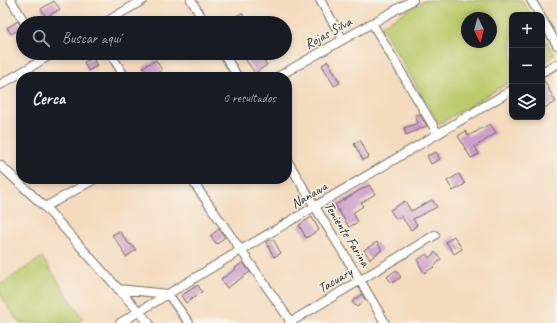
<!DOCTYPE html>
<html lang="es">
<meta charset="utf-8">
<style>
body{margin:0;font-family:Caveat,sans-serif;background:#20242c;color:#f1f3f6}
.controls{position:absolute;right:12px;top:12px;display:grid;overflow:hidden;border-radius:8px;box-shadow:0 2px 6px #0003}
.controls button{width:36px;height:36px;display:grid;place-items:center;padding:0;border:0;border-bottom:1px solid #363941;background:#171b24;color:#f1f3f6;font:20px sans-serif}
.compass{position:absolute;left:461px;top:12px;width:36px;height:36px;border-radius:50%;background:#171b24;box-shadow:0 2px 6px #0003;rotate:174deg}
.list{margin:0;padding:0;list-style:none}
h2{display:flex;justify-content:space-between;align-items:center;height:52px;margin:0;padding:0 16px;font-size:17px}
h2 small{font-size:13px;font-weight:400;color:#9ea1a6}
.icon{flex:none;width:22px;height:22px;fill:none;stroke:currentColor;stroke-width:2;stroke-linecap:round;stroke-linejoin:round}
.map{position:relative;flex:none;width:557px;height:323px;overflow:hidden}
.search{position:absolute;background:#171b24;box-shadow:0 2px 6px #0003;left:16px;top:16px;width:276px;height:44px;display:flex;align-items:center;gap:10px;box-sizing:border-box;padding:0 14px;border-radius:22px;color:#9ea1a6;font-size:15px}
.panel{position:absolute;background:#171b24;box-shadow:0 2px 6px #0003;left:16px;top:72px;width:276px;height:112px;border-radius:16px}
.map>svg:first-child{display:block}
.green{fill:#bbca6c;stroke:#737a4c;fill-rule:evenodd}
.building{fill:#cc9fcb}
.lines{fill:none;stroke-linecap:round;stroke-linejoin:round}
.street-casing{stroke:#71695e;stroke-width:10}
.street{stroke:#fff;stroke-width:8}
.labels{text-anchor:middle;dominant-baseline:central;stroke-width:3;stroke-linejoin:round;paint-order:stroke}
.street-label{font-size:14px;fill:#2b2b2b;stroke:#f7f3e8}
</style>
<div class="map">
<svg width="557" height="323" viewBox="0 0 557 323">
<rect width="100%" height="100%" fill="#f7f3e8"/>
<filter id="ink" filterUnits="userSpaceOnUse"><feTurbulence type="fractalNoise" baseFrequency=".025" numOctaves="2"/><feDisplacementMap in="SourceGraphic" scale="8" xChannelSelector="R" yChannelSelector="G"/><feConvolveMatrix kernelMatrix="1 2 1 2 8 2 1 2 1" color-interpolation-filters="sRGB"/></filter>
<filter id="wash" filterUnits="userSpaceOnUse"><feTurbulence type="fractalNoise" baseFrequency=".012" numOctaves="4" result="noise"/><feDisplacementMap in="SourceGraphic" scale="16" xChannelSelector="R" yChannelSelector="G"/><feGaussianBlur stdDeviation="0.9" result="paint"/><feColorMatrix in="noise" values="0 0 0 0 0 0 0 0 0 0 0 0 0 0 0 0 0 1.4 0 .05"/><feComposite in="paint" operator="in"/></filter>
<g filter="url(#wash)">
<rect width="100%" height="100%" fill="#f4dbbe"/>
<!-- green -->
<path class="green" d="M425,0h97l9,15h-19v66l-73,43 -58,-98zM467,18h24v24h-24z
M542,34l13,21 -13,8z
M42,257l41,62 -7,4h-57l-19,-29v-9z"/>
<g id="blocks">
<!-- building -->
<path class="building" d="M54,1l6,8 -14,8 -5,-8z
M242,13l5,10h-24z
M18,21l4,7 -11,6 -4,-6z
M241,53h18l8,12 -12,8z
M93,58l4,8 -9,5 -4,-9z
M156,60l6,10 -13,7 -6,-10z
M328,61l12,22 -6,3 -12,-21z
M542,77l14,25 -14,7z
M419,114l8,12 -21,9 -2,-7 14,-5 -3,-7z
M490,124l6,9 -21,14 4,7 -8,4 -13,-22 8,-5 2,5z
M360,140l9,17 -6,3 -9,-16z
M436,152l4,7 -9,5 -4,-8z
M459,174l6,10 -12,7 -6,-10z
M369,185l6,9 -14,9 2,3 -10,7 5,9 -9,5 -14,-22z
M432,200l5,7 -24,12 4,6 -6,5 -10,-14 -5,3 -6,-9 15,-9 6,10z
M312,217l7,13 -13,8 -7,-13z
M219,229l6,8 -8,7 -7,-8z
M119,231l11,14 1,-1 5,6 -10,7 -4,-6 1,-1 -11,-15z
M454,236l8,13 -8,5 -8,-12z
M273,239l8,14 -7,4 -8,-15z
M377,242l5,8 -12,9 -6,-9z
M435,252l6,7 -7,8 -10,6 -7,-13 10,-6 2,4z
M243,262l7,10 -23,16 -6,-9 15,-10 -1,-1z
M396,270l5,7 -9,6 -5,-6z
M198,285l4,7 -16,11 -5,-7z
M362,294l3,6 -8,7 -5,-5z"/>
</g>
</g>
<g filter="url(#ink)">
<use href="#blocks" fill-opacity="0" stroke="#71695e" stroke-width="1"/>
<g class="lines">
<defs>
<path id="street" d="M11,0l14,23
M191,0l14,23
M320,0l23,40
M531,0l9,15
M542,19l15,26
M104,23l39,-23
M372,23l66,111
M110,53l15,24
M223,53l15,24
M542,72l15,-8
M277,77l136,-77
M0,85l54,-32
M287,160c32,55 67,108 98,163
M0,165l45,42 104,116
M191,179l101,144
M45,207l50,-28
M118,289l50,5 21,29
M120,323l121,-73 271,-160
M289,323l146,-88"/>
</defs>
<!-- street casing -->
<use href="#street" class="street-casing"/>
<!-- street -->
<use href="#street" class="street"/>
</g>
</g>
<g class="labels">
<!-- street labels -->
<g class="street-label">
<text transform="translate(328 33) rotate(-29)">Rojas Silva</text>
<text transform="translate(309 195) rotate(-31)">Nanawa</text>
<text transform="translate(347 234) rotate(58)">Teniente Farina</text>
<text transform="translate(335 280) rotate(-31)">Tacuary</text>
</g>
</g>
</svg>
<div class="controls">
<button>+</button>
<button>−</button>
<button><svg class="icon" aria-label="layers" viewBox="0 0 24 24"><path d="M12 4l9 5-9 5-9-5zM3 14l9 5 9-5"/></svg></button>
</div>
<svg class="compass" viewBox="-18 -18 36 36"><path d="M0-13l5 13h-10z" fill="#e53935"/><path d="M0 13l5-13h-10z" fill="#9ea1a6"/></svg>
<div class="search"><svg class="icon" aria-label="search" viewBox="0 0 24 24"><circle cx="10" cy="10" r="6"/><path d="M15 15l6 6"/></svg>Buscar aquí</div>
<section class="panel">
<h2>Cerca<small>0 resultados</small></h2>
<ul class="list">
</ul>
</section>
</div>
